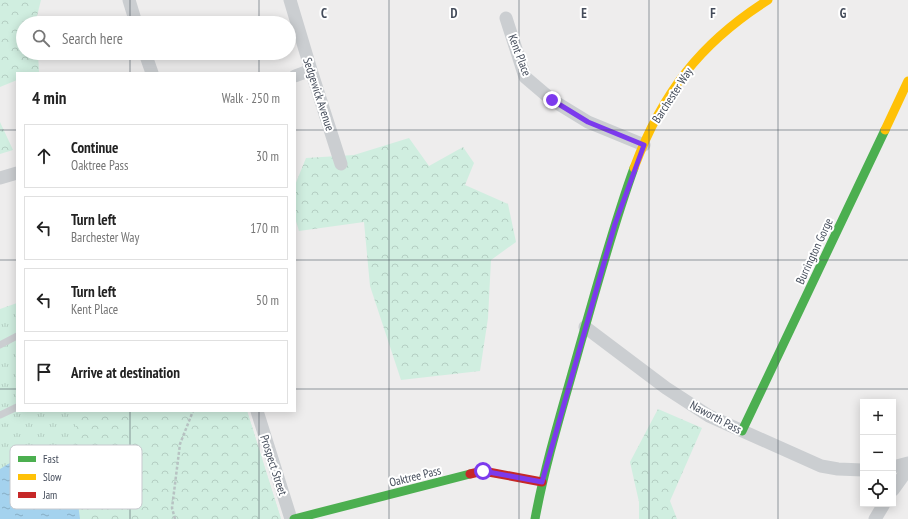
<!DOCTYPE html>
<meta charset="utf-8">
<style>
body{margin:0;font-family:"PT Sans Narrow",sans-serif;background:#f2f2f2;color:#222}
.controls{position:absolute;right:12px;bottom:12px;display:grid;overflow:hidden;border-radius:0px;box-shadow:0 2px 10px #0003}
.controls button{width:36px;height:36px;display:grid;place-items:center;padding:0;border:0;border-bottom:1px solid #e0e0e0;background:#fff;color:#222;font:20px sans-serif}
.stop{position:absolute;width:12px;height:12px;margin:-9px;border:3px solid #7c3aed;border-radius:50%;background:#fff}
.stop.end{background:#7c3aed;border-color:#fff;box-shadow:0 1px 4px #0008}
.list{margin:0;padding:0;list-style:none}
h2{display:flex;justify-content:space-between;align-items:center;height:52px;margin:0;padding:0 16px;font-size:17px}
h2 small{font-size:13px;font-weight:400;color:#767676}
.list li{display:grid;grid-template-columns:26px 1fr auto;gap:12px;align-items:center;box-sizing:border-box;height:64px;margin:0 8px 8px;padding:0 8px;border:1px solid #e0e0e0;border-radius:0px}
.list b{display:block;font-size:15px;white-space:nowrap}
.list p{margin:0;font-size:13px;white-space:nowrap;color:#767676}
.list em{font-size:13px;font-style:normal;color:#767676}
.icon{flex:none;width:22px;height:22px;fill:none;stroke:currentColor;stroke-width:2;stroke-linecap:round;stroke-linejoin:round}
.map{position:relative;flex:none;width:908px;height:519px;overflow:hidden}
.search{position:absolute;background:#fff;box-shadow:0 2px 10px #0003;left:16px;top:16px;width:280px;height:44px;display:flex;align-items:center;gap:10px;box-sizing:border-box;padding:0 14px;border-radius:22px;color:#767676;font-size:15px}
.panel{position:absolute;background:#fff;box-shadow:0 2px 10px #0003;left:16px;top:72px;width:280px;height:340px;border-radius:0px}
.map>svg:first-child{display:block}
.grass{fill:url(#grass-tufts)}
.forest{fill:url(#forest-crowns)}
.water{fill:url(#water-ripples)}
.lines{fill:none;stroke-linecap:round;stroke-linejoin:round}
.path{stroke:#b7c2c2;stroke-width:2.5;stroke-dasharray:3 2;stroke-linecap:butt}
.lane{stroke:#cbced1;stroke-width:7}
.street{stroke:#cbced1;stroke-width:13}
.fast{stroke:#4caf50;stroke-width:9}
.slow{stroke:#ffc107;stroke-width:9}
.jam{stroke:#c62828;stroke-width:9}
.route{stroke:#7c3aed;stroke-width:5}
.grid{fill:none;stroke:#444c5a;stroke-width:1;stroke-opacity:0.55}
.labels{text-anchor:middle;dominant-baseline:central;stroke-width:4;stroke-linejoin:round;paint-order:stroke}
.street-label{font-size:12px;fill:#444c5a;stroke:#fff}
.key{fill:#fff;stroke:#c7c9ce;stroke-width:1}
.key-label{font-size:11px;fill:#444c5a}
.grid-label{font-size:13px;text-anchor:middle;font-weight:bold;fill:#444c5a;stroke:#fff;stroke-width:4;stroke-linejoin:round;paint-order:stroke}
</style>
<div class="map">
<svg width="908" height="519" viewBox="0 0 908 519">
<defs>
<pattern id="grass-tufts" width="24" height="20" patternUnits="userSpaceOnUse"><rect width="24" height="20" fill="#d0eee0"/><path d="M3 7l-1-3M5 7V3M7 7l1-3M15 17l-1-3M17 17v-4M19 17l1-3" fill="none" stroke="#b4cec2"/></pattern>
<pattern id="forest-crowns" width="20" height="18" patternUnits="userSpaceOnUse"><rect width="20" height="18" fill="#d0eee0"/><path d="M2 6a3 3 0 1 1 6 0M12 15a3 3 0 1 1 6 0" fill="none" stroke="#b4cec2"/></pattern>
<pattern id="water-ripples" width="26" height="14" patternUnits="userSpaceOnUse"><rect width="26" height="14" fill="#a4d2ee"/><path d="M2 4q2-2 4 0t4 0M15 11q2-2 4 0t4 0" fill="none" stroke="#87adc4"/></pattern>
</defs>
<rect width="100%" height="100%" fill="#eeeded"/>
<!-- grass -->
<path class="grass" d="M17,303v108h230l34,108h-281v-210z"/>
<!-- forest -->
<path class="forest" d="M0,0h41l-4,16v7h-14v30h15l1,19 -22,1v7l-17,7z
M0,122l13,28 -13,4z
M409,138l20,28 34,-19 11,16 -9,22 43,19 8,38 -25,18 -3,58 -8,53 -79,9 -31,-94 -6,-64 -65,9 -4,-13v-33l11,-27 48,-3z
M658,409l44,19 -32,73 7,18h-38v-17l-9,-40z
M77,411h170l34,108h-201l-7,-53z"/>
<!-- water -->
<path class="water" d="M33,449l40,17 7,53h-80v-50z"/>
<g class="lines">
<!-- path -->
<path class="path" d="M175,519l-3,-11 8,-64 13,-33"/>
<!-- lane -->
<path class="lane" d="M0,345l17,-9
M0,415l17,-8"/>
<!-- street -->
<path class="street" d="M129,0l7,23
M290,0l21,70 30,94
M506,18l19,59 27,23 36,22 56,23
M145,53l7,20
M295,76l16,-6
M0,178l17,-5
M585,327l81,61 43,28 112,50 17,3 25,1
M257,411l34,108
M893,467l15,-4
M893,490l15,-21
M875,519l9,-15"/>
<!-- fast -->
<path class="fast" d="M742,431l143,-301
M294,519l176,-45
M535,519c11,-59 29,-116 45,-174 17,-59 33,-119 54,-177"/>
<!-- slow -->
<path class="slow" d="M885,130l23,-49
M634,168c28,-75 66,-125 134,-168"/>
<!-- jam -->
<path class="jam" d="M470,474l13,-3 59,11"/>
</g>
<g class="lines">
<!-- route -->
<path class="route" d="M483,471l59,11 73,-258 29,-79 -56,-23 -36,-22"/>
</g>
<!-- grid -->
<path class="grid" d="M130,0v23M259,0v23M389,0v519M519,0v519M649,0v519M778,0v519M130,53v20M259,53v20M0,130h17M295,130h613M0,260h17M295,260h613M0,389h17M295,389h613M130,411v108M259,411v108"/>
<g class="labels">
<!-- street labels -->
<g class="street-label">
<text transform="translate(520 55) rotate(69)">Kent Place</text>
<text transform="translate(319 94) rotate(72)">Sedgewick Avenue</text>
<text transform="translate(672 95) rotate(-57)">Barchester Way</text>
<text transform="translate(814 251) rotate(-65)">Burrington Gorge</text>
<text transform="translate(716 417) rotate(28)">Naworth Pass</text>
<text transform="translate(274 465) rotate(72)">Prospect Street</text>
<text transform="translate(415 476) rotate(-14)">Oaktree Pass</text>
</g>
</g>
<!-- legend -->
<rect x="10" y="445" width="132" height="64" rx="6" class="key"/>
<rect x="18" y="456" width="18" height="6" fill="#4caf50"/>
<rect x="18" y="474" width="18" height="6" fill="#ffc107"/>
<rect x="18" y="492" width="18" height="6" fill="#c62828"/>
<g class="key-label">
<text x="43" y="463">Fast</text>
<text x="43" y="481">Slow</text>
<text x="43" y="499">Jam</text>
</g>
<g class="grid-label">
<text x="324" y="18">C</text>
<text x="454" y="18">D</text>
<text x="584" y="18">E</text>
<text x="713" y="18">F</text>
<text x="843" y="18">G</text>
</g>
</svg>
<div class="controls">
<button>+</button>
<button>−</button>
<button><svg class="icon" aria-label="locate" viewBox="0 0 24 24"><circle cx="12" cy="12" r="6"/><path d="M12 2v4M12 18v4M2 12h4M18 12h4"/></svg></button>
</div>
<div class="stop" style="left:483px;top:471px"></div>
<div class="stop end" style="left:552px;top:100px"></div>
<div class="search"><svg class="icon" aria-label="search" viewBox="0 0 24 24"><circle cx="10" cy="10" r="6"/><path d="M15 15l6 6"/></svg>Search here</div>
<section class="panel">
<h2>4 min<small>Walk · 250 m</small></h2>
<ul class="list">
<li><svg class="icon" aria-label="ahead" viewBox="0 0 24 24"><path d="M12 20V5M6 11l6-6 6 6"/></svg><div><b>Continue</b><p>Oaktree Pass</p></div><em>30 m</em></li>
<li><svg class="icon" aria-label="left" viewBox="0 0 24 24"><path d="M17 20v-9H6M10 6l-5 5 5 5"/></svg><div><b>Turn left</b><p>Barchester Way</p></div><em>170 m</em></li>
<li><svg class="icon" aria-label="left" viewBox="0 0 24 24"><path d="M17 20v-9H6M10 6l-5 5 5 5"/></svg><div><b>Turn left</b><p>Kent Place</p></div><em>50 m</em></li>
<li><svg class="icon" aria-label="arrive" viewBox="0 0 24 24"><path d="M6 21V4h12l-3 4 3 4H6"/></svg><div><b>Arrive at destination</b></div></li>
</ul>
</section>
</div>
